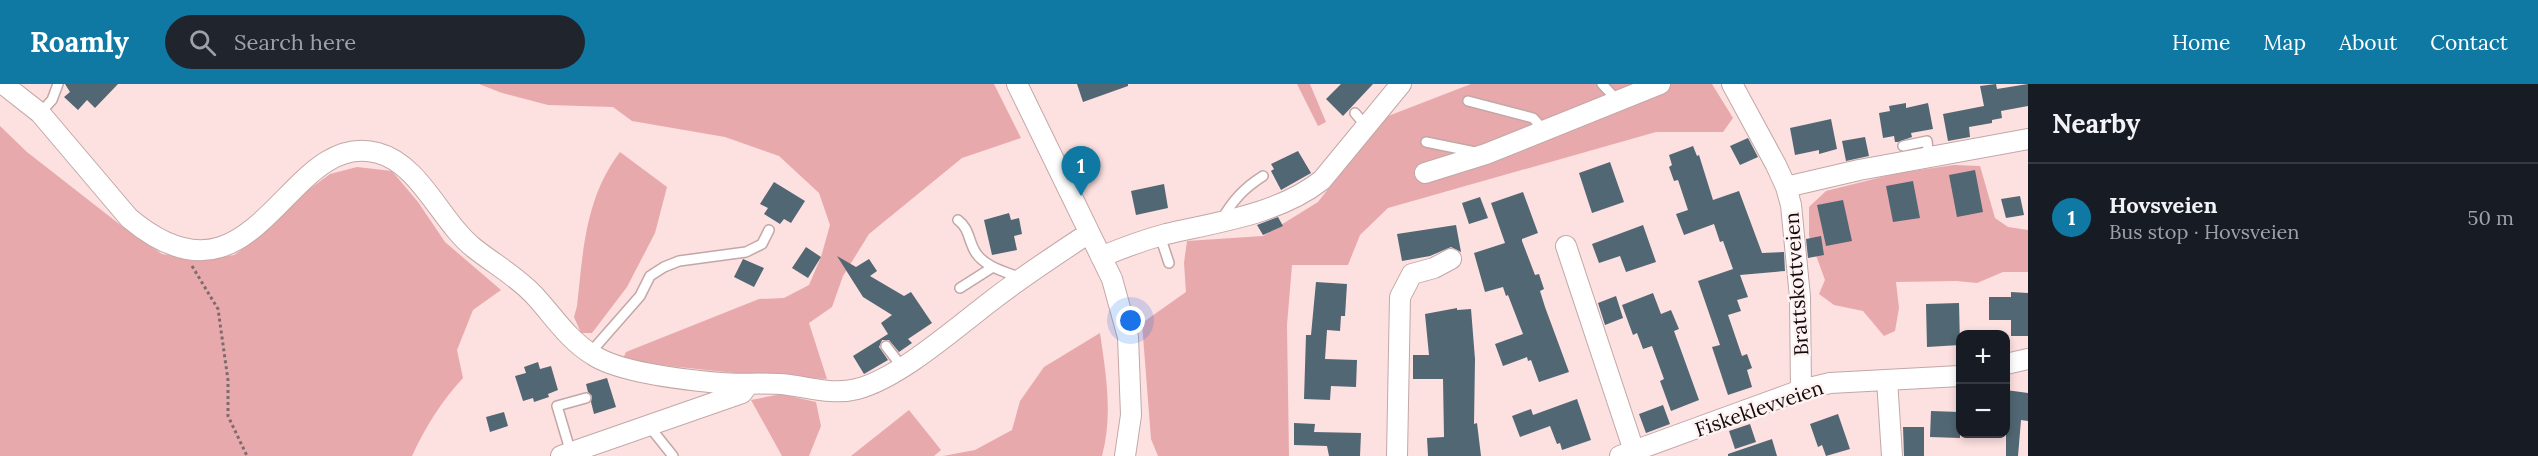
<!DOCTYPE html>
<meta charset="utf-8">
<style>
body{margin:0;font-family:Lora,serif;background:#20242c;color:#f1f3f6}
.controls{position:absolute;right:18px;bottom:18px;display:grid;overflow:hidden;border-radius:12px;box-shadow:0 3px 9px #0003}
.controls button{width:54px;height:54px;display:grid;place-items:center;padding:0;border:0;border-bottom:2px solid #363941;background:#171b24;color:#f1f3f6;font:30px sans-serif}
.you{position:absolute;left:1131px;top:237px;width:21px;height:21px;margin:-15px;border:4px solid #fff;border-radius:50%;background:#1a73e8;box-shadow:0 0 0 9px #1a73e833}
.badge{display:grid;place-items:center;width:39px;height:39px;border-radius:50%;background:#0f79a3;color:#fff;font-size:20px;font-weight:700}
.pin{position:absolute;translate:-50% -50px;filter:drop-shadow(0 2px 3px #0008)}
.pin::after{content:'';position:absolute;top:32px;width:21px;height:18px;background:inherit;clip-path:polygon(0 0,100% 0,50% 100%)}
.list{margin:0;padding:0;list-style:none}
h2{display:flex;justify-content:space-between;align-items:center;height:78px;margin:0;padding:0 24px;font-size:26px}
h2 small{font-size:20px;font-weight:400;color:#9ea1a6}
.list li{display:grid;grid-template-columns:39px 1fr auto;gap:18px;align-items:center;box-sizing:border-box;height:108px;padding:0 24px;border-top:2px solid #363941}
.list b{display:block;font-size:22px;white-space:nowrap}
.list p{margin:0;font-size:20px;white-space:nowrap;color:#9ea1a6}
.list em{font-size:20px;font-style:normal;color:#9ea1a6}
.icon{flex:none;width:33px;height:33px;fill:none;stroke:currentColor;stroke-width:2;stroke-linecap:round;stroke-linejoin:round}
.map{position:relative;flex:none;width:2028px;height:372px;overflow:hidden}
header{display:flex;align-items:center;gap:36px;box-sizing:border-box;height:84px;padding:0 30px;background:#0f79a3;color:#fff}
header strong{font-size:28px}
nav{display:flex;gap:33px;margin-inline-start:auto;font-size:21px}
.search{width:420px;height:54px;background:#20242c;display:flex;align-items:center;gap:15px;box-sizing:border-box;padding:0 21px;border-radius:33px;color:#9ea1a6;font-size:22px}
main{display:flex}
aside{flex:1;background:#171b24}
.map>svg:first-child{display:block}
.green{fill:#e8a9ac}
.building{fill:#516773}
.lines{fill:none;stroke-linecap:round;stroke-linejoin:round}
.lane-casing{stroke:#c3a7a7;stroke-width:12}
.street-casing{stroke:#c3a7a7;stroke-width:22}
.path{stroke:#7e6c6c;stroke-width:3;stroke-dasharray:3 3;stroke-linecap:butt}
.lane{stroke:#fff;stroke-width:9}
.street{stroke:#fff;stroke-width:20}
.labels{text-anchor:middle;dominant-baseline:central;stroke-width:5;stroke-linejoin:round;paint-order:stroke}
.street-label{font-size:20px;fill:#120909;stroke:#fef2f2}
</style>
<header>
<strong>Roamly</strong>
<div class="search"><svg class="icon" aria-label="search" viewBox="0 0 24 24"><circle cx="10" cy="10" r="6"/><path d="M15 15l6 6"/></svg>Search here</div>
<nav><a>Home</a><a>Map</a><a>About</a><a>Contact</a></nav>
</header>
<main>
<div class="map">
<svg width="2028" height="372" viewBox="0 0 2028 372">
<rect width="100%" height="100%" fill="#fde0e0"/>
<!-- green -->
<path class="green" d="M479,0h515l27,54 -59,20 -93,76 -26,42 -11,31 -23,16 18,56 -64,-3 -141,-15 4,-9 133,-53 25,-1 25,-13 12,-28 9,-32 -11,-32 -40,-37 -54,-19 -93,-16 -19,-14 -65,-2 -46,-12z
M1297,0h13l16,38 -8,4z
M1471,0h241l21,34 -10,14h-67l-268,76 -28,27 -12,30h-56l-5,60 2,131h-131l-7,-17 -9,-116 44,-31 -2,-29 3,-22 76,-5 55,-34 65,-84z
M0,42l27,26 96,75 39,27 38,6 34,-5 25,-18 45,-44 26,-19 27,-7 35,4 26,31 27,40 56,48 -28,20 -16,40 6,28c-22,24 -37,48 -51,78h-412z
M620,68l47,35 -12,46 -28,54 -35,46h-11l-7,-16 3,-11c6,-54 8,-108 43,-154z
M1954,81l26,1 15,52 13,9 20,3v42h-25l-26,11 -21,-2 -60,1 3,26 -4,23 -11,5 -21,-25 -29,-6 -15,-11 6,-14 -16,-44v-29l17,-16 72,-18z
M1100,249c6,41 13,82 2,123h-159l32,-6 37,-20 8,-29 24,-34z
M781,310l35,8 5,24 -12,30h-27l-31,-56z
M909,326l32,40 -7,6h-83z"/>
<!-- building -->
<path class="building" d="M65,0h53l-23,24 -8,-8 -9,10 -14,-13 6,-5z
M1077,0h51v2l-45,16z
M1341,0h32l-30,32 -17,-17z
M1996,0l1,5 31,-5v22l-27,5 1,7 -10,2v3l-23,4 1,10 -22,4 -5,-27 41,-8 -4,-20z
M1906,19v5l22,-5 5,26 -22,4 1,4 -14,5h-3l-1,-6 -11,2 -4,-25 11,-2 -1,-5z
M1831,35l6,30 -18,5v-4l-24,5 -5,-27z
M1865,53l4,19 -23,5 -4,-20z
M1748,54l10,19 -18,8 -10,-19z
M1693,62l4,10 2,-1 14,45 26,-9 23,62 22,-1 1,19 -45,4 8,22 -11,3 4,11 -13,4 14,41 5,-2 5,14 -5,2 5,17 -24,8 -16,-48 8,-2 -22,-64 35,-12 -10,-28 -3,1 -6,-18 -30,11 -8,-21 12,-4 -10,-30 -4,1 -5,-14 3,-2 -3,-10z
M1298,67l13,22 -30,17 -10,-19 3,-2 -3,-5z
M1610,78l14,40 -32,11 -13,-40z
M1975,86l8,42 -26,5 -8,-42z
M1913,97l7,37 -27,4 -7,-36z
M774,98l31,19 -14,22 -7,-4 -4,5 -16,-10 4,-6 -8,-4z
M1164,100l4,24 -32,7 -5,-24z
M1523,108l15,41 -16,6v2l13,34 4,-1 5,15 -4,2 5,16 24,65 -30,10 -8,-22 -3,1 -1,-4 -24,9 -8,-22 28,-10 -15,-39 -2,1 -3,-9 -18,5 -11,-39 31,-10 -14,-40z
M2020,112l4,19 -18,3 -5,-19z
M1480,113l8,21 -19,6 -7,-21z
M1843,116l9,41 -26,5 -9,-41z
M1009,129l2,7 8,-2 3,16 -8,2 3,14 -25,5 -8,-35z
M1278,133l5,9 -20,9 -6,-10z
M1456,141l5,27 -10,-5 -21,9 -28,5 -5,-27z
M1643,141l13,37 -30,10 -6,-16 -21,7 -7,-19z
M1821,152l3,19 -16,3 -2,-19z
M806,163l15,10 -13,21 -16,-10z
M837,172l19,11 13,-8 8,12 -7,5 34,20 7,-4 21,31 -24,16 4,4 -13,9 -10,-12h-7l-3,7 9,13 -24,14 -11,-18 35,-22 -7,-11 11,-8 -29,-18z
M743,175l21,9 -10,19 -20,-10z
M1316,198l31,2 -2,32h-4l-1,15 -13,-1 -2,29 32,1 -1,27 -25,-1 -1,14 -26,-1 2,-64h5z
M2011,208l17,1v43h-17v-16h-22v-23h22z
M1653,209l8,21 10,-4 8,19 -5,2 25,69 -28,11 -11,-30 4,-2 -12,-33 -9,3 -6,-16 -4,2 -11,-30z
M1616,212l7,22 -18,7 -7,-22z
M1959,219l1,42 -33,2 -1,-43z
M1457,224v2l14,-1 4,50 -1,65 3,-1 4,33h-53l-1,-18 17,-1 -1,-58h-30v-24h16l-4,-41z
M538,278l2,7 11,-3 7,24 -10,4 1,3 -15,5 -1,-4 -10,3 -8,-25 11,-3 -2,-6z
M607,294l9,29 -22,7 -3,-12 1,-6 -4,-4 -2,-8z
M2006,306l22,3v28l-7,-1 -3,36h-12z
M1577,315l14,41 -29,10 -2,-7 -3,1 -7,-18 -30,11 -8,-21 19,-7 2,6z
M1663,321l7,19 -24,9 -7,-19z
M1931,327l29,1v26l-30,-1z
M504,328l4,14 -18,6 -4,-15z
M1838,330l12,35 -24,7 -4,-11 -4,2 -8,-23z
M1294,339l21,1 -1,8 47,1 -1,23h-31l-2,-10 -33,-1z
M1750,340l6,18 -21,7 -6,-18z
M1903,343h21v29h-20z
M1772,355l5,17h-49v-2z"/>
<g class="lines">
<defs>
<path id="lane" d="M1602,0l15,16
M1468,17l65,17 12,13
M40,29l12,-13 6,-16
M1355,29l10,12
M1426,58l49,10
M1903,62l24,-5 2,16
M958,136c12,9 10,21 18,33 9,14 30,19 45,25
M1221,137c11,-20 23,-33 42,-45
M1160,152l9,27
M960,204l33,-21
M886,262l16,21
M590,269l50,-57 10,-20 14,-9 15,-6 67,-9 16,-8 7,-14
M649,342l24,30
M571,369l-14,-47 29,-8"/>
<path id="street" d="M3,0l37,29 89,105c128,108 157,-91 249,-65 42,11 63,69 96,95 20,16 42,28 59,46 20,21 34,45 60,61 27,18 94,25 127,28 23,2 47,-1 69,2 23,3 45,10 68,4 43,-11 101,-63 138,-91 30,-23 62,-44 94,-65
M1017,0l95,195 16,58 3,78 -6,41
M1732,0l44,81 10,22 5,18 9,92 1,93
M1425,89l61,-19 174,-70
M1786,103l73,-17 169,-31
M1566,162l68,205
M1101,173c21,-9 43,-17 65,-23 52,-12 113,-20 156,-54l79,-96
M2006,280l22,-5
M1887,296l5,76
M561,372l181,-63 6,-8
M1397,372l3,-159 12,-23 22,-6 17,-9
M1620,372l181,-66 29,-7 130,-7"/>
</defs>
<!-- lane casing -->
<use href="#lane" class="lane-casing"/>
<!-- street casing -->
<use href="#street" class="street-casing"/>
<!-- path -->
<path class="path" d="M192,182l26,43 10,71v36l19,40"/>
<!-- lane -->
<use href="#lane" class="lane"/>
<!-- street -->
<use href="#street" class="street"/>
</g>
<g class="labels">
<!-- street labels -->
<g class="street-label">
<text transform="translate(1796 200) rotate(-94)">Brattskottveien</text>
<text transform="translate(1759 324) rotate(-19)">Fiskeklevveien</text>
</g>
</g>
</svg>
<div class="controls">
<button>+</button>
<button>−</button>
</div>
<div class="you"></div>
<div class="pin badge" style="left:1081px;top:112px">1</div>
</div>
<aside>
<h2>Nearby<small></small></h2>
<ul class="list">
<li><span class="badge">1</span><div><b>Hovsveien</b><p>Bus stop · Hovsveien</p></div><em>50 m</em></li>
</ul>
</aside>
</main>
